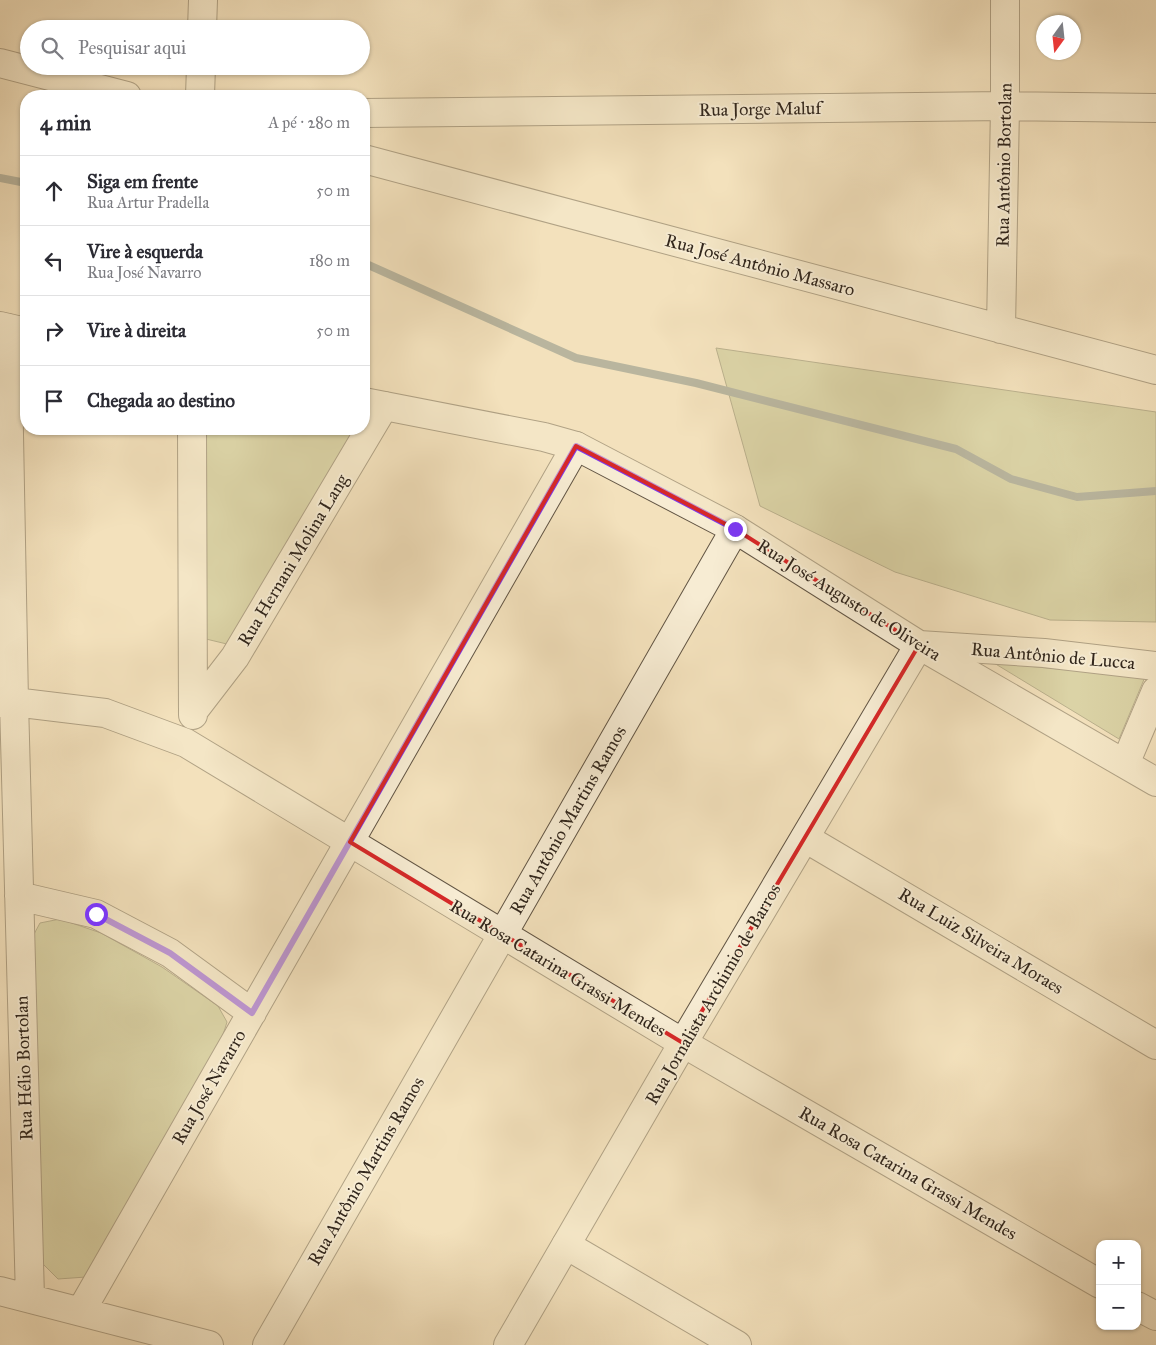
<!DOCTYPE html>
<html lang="pt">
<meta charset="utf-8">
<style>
body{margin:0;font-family:"IM FELL Great Primer",serif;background:#f2f2f3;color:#2b2b33}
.controls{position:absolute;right:15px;bottom:15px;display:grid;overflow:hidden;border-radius:10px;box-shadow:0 1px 4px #0004}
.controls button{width:45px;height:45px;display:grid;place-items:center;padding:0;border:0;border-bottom:1px solid #e1e1e2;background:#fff;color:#2b2b33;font:25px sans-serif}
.compass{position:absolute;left:1036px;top:15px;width:45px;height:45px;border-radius:50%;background:#fff;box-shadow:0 1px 4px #0004;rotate:195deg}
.stop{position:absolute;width:15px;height:15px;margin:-11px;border:4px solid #7c3aed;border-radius:50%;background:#fff}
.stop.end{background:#7c3aed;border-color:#fff;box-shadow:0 1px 5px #0008}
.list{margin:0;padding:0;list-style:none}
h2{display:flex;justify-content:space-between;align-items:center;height:65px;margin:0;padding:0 20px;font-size:21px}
h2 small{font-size:16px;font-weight:400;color:#7c7c81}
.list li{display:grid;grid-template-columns:32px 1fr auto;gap:15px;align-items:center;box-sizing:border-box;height:70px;padding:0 20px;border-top:1px solid #e1e1e2}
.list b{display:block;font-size:19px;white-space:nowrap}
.list p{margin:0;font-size:16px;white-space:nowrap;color:#7c7c81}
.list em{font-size:16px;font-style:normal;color:#7c7c81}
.icon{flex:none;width:28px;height:28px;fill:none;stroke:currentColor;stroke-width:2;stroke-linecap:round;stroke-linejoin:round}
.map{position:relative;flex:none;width:1156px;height:1345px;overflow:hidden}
.search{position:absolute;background:#fff;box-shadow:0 1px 4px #0004;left:20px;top:20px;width:350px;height:55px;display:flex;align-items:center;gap:12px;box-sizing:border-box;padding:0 18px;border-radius:28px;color:#7c7c81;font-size:19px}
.panel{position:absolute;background:#fff;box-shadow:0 1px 4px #0004;left:20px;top:90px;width:350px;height:345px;border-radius:20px}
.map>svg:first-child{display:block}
.green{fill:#bfc28d;stroke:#787454}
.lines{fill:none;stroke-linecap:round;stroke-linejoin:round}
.stream{stroke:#747f7b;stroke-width:8}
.minor-casing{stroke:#625544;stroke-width:30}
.tertiary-casing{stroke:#625544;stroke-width:30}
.minor{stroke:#f7ecd3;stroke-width:28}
.tertiary{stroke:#f7ecd3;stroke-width:28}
.route{stroke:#7c3aed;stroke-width:6}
.marked{fill:none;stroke:#d62828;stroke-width:4;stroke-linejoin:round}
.labels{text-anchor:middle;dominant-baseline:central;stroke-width:4;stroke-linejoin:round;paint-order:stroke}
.street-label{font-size:18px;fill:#31261c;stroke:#f7ecd3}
</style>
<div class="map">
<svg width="1156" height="1345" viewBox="0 0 1156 1345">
<rect width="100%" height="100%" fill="#f3e1bc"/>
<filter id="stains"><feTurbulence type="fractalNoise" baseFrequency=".004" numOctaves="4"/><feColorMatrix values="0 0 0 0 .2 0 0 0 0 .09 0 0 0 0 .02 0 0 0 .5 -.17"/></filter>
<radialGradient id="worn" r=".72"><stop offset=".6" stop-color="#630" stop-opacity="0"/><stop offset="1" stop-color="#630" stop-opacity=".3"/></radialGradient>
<!-- green -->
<path class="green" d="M716,348l440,64v210l-106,-2 -155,-48 -135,-66z
M203,429h148l-1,13 -119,203 -25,-6z
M994,663l151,14 -26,62z
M60,919l41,14 61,34 56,39 9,16 -5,16 -136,239 -28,2 -17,-17 -8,-326 7,-13z"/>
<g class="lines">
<!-- stream -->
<path class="stream" d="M0,178l26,5
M364,263l212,95 120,25 260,66 55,30 66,18 79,-6"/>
<defs>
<path id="minor" d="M202,29l1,-29
M0,63l127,33
M200,96l1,-30
M364,113l641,-7 151,2
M364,159l792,211
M7,328l7,374 16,596
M1001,329l4,-223v-106
M192,429l1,286
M919,645l237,137
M0,703l14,-1 91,11 81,30 497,300 417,241
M195,709l40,-52 149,-251
M1125,764l31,-73
M805,838l351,207
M19,896l77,18 74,39 82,60
M566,1245l171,100
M0,1291l209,54
M1137,1306l19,10
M81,1311l495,-865
M267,1345l468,-816"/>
<path id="tertiary" d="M0,326l26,6
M364,402l180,35 32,9 159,83 184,116 125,8 112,13
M508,1345l175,-302 236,-398"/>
</defs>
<!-- minor casing -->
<use href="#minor" class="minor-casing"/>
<!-- tertiary casing -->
<use href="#tertiary" class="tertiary-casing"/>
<!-- minor -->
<use href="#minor" class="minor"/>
<!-- tertiary -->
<use href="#tertiary" class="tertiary"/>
</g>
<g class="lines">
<!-- route -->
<path class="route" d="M96,914l74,39 82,60 324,-567 159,83"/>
</g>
<!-- marked area -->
<path d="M0 0H1156V1345H0ZM576,446l159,83 184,116 -236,398 -333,-201z" fill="#f3e1bc" fill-opacity=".55" fill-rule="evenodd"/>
<path class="marked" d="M576,446l159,83 184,116 -236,398 -333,-201z"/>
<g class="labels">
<!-- street labels -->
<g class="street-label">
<text transform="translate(760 109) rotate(-1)">Rua Jorge Maluf</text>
<text transform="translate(1004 165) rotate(-89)">Rua Antônio Bortolan</text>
<text transform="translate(760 265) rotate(15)">Rua José Antônio Massaro</text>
<text transform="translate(293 560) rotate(-59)">Rua Hernani Molina Lang</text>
<text transform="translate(849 600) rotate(32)">Rua José Augusto de Oliveira</text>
<text transform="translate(1053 656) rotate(5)">Rua Antônio de Lucca</text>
<text transform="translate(568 820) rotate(-60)">Rua Antônio Martins Ramos</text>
<text transform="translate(981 941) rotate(31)">Rua Luiz Silveira Moraes</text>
<text transform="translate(558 968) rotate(31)">Rua Rosa Catarina Grassi Mendes</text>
<text transform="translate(713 994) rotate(-60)">Rua Jornalista Archimio de Barros</text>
<text transform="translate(24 1068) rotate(-92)">Rua Hélio Bortolan</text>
<text transform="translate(209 1087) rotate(-60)">Rua José Navarro</text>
<text transform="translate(366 1171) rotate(-60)">Rua Antônio Martins Ramos</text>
<text transform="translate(908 1173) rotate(30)">Rua Rosa Catarina Grassi Mendes</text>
</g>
</g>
<rect width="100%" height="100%" filter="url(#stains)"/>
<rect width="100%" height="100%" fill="url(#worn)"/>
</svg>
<div class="controls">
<button>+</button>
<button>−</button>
</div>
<svg class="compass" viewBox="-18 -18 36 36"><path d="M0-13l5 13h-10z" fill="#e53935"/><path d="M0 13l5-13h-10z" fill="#7c7c81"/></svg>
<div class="stop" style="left:96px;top:914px"></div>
<div class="stop end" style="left:735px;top:529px"></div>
<div class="search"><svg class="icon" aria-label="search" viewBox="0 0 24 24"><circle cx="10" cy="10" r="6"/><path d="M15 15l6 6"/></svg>Pesquisar aqui</div>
<section class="panel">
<h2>4 min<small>A pé · 280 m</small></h2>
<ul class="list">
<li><svg class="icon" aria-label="ahead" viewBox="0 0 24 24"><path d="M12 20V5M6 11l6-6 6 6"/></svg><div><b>Siga em frente</b><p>Rua Artur Pradella</p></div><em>50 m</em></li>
<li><svg class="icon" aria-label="left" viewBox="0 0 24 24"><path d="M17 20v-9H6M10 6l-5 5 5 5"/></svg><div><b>Vire à esquerda</b><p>Rua José Navarro</p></div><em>180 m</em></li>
<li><svg class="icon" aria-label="right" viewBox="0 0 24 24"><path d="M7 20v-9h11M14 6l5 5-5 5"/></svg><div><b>Vire à direita</b></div><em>50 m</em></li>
<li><svg class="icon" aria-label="arrive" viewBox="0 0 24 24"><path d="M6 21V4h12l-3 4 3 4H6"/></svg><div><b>Chegada ao destino</b></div></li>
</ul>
</section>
</div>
